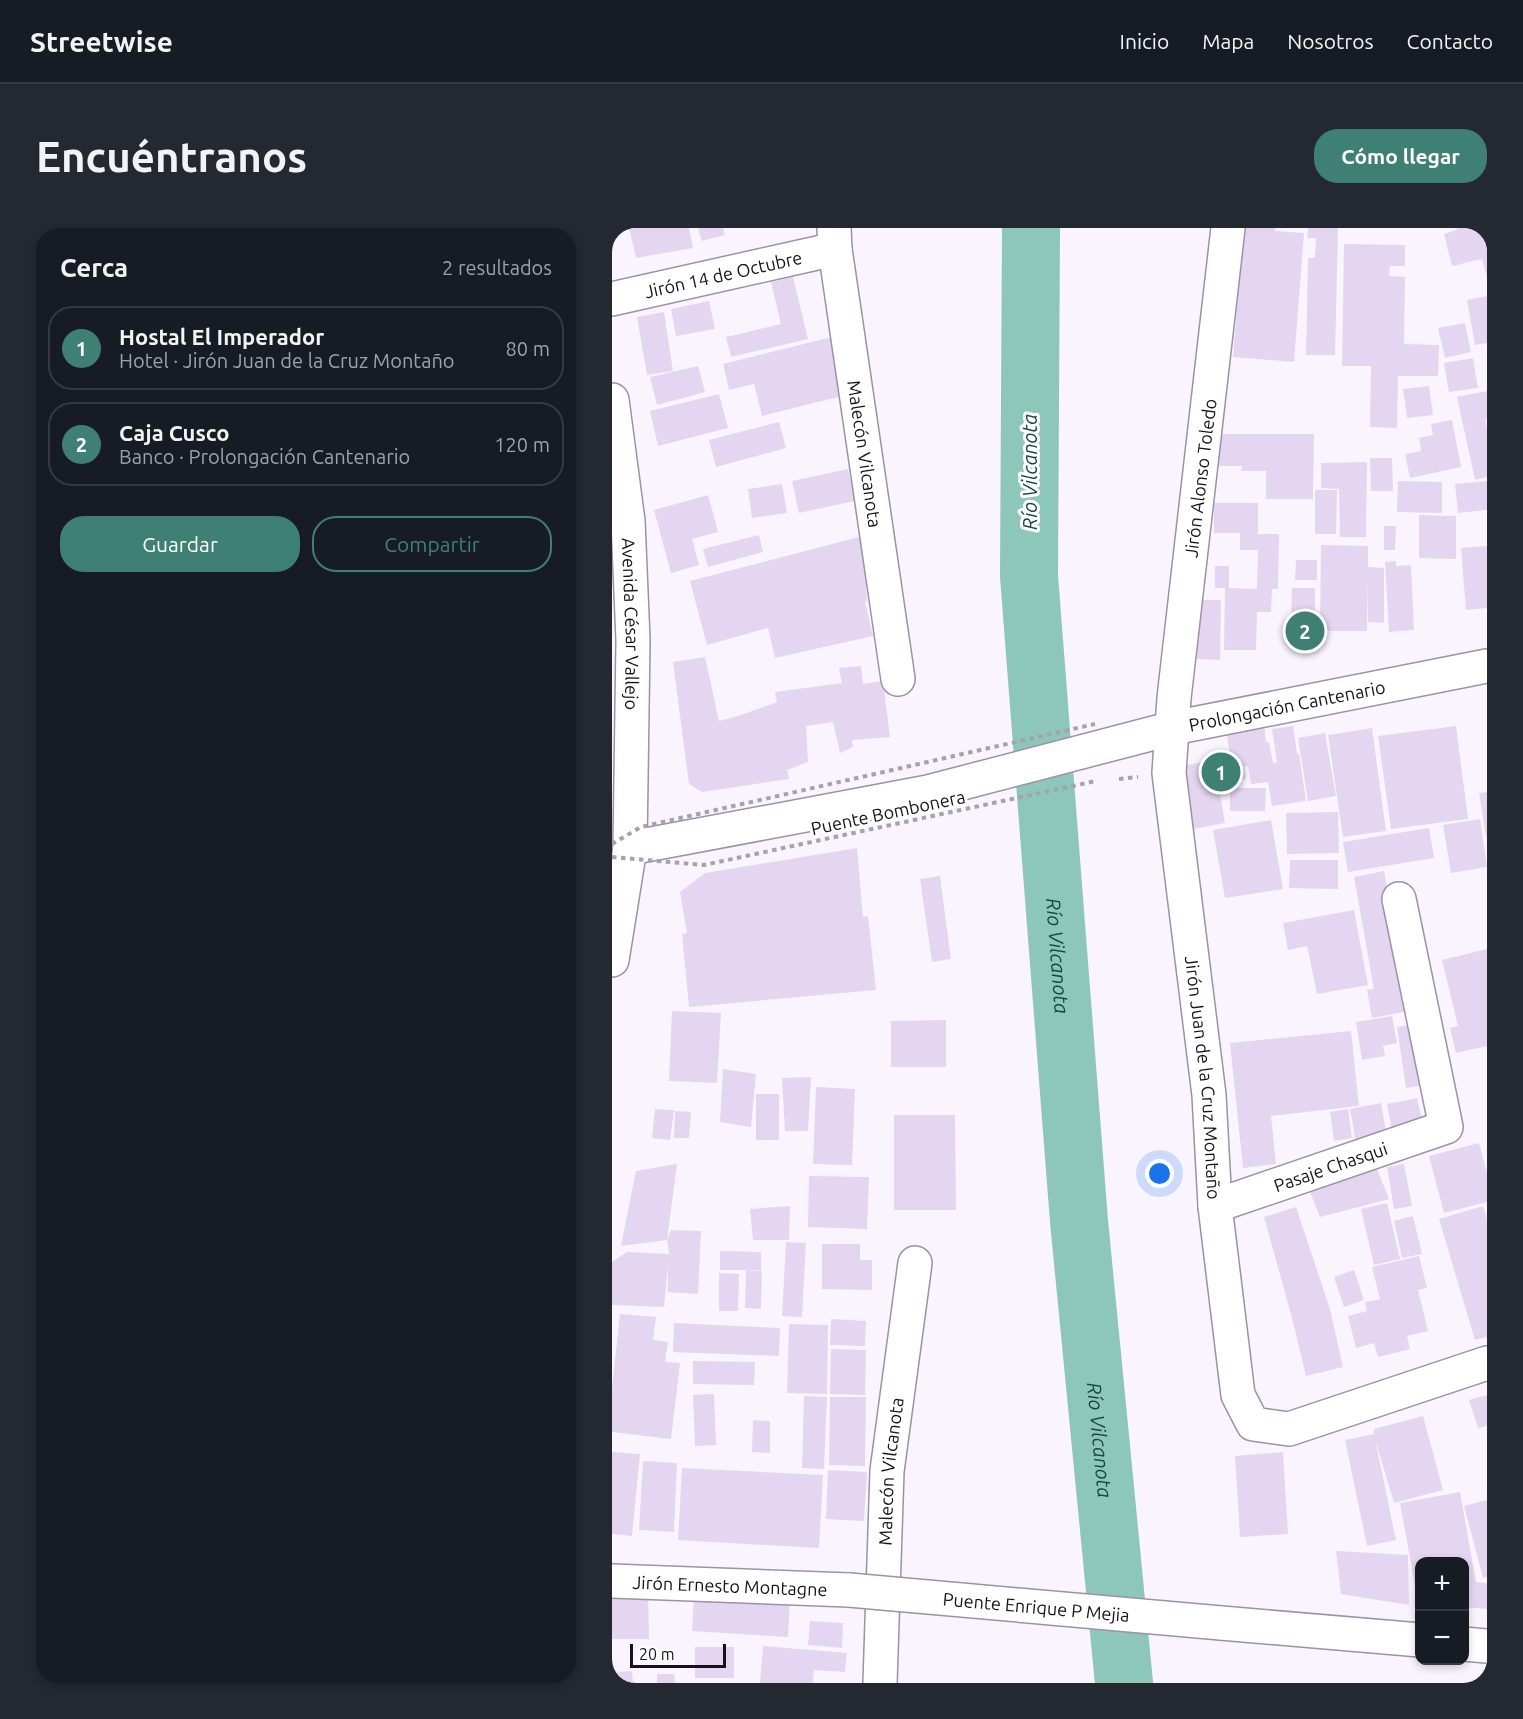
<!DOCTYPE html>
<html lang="es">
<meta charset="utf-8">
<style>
body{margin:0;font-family:Ubuntu,sans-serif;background:#242831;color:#f1f3f6}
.controls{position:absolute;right:18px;bottom:18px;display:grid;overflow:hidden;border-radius:12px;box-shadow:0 3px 9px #0003}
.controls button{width:54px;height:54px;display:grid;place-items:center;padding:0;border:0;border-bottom:2px solid #363941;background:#171b24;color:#f1f3f6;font:30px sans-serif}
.scale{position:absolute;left:18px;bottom:15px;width:96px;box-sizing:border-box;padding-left:6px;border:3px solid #17131b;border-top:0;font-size:16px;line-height:21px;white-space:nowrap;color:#17131b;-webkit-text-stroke:4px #fff;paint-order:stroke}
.you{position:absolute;left:548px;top:946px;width:21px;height:21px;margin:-15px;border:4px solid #fff;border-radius:50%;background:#1a73e8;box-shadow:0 0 0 9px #1a73e833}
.badge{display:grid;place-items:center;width:39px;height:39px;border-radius:50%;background:#3e8174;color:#fff;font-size:20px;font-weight:700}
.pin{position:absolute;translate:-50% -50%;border:3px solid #fff;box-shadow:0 2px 6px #0006}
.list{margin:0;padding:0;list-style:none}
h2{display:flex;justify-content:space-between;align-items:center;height:78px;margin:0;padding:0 24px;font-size:26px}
h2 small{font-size:20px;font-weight:400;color:#9ea1a6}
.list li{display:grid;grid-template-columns:39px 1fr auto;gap:18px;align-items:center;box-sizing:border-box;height:84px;margin:0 12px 12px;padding:0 12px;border:2px solid #363941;border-radius:24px}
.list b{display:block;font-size:22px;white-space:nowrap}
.list p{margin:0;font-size:20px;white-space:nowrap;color:#9ea1a6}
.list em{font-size:20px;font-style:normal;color:#9ea1a6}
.actions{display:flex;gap:12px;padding:18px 24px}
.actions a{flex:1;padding:14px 0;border:2px solid #3e8174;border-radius:24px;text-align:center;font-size:21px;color:#3e8174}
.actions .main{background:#3e8174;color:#fff}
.map{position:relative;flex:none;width:875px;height:1455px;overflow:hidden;border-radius:24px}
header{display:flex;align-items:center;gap:36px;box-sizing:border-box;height:84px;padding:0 30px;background:#171b24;border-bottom:2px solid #363941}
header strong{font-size:28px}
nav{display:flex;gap:33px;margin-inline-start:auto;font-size:21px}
.intro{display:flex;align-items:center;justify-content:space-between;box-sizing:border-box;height:144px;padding:0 36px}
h1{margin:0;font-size:42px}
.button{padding:15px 27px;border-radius:24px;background:#3e8174;color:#fff;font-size:21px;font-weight:700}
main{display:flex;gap:36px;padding:0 36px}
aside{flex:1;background:#171b24;border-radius:24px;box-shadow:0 3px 9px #0003}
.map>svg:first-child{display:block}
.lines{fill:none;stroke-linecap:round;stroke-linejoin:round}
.river{stroke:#8dc7ba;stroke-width:58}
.building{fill:#e4d6f0}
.minor-casing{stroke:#9d90a8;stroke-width:36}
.tertiary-casing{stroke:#9d90a8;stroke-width:36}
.path{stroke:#a6a1ab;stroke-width:4;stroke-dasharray:4.5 4.5;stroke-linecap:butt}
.minor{stroke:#fff;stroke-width:33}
.tertiary{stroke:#fff;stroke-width:33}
.minor-bridge-casing{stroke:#9d90a8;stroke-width:36;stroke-linecap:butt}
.path-bridge{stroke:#a6a1ab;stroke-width:4;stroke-dasharray:4.5 4.5;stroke-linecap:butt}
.minor-bridge{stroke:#fff;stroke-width:33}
.labels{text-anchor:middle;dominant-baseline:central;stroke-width:6;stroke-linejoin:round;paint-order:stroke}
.street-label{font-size:18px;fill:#17131b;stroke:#fff}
.water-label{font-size:20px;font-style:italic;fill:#16483f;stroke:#fff}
</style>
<header>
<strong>Streetwise</strong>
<nav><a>Inicio</a><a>Mapa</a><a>Nosotros</a><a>Contacto</a></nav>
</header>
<div class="intro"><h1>Encuéntranos</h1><a class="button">Cómo llegar</a></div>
<main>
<aside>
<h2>Cerca<small>2 resultados</small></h2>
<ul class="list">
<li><span class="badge">1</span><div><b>Hostal El Imperador</b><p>Hotel · Jirón Juan de la Cruz Montaño</p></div><em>80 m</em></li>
<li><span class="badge">2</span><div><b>Caja Cusco</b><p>Banco · Prolongación Cantenario</p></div><em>120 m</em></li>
</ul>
<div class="actions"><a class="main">Guardar</a><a>Compartir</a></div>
</aside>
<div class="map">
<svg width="875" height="1455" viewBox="0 0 875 1455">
<rect width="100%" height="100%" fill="#faf4ff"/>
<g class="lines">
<!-- river -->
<path class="river" id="s1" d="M419,0l-2,348 50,645 45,462"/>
</g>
<!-- building -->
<path class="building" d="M17,0h60l4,20 -57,10z
M86,0h25l2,7 -23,6z
M631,0h32v3l29,2 -10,129 -61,-5z
M696,0h30l-3,127h-29l2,-97h7l1,-20h-9z
M845,0h30v49l-5,-18 -30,7 -8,-32 13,-4z
M732,16l61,1v21h-15l-1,10 16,1 -1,67 35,1 -1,31h-40l-1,52 -27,-1 1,-61h-29z
M181,49l15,62 -77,18 -5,-20 55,-13 -10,-42z
M875,68v47l-12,2 -8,-45z
M97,73l6,28 -39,7 -5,-27z
M52,84l9,59 -26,4 -10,-58z
M853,95l6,29 -26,6 -7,-30z
M220,109l14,58 -84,21 -8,-32 -25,6 -6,-26z
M861,130l5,30 -29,4 -5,-29z
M86,138l7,26 -48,13 -7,-28z
M817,158l4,29 -26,3 -4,-29z
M875,163v28l-2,1 2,9v48l-12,3 -18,-83z
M107,166l9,34 -70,18 -8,-35z
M840,192l9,47 -51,11 -5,-24 16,-3 -2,-13 14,-3 -2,-11z
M167,194l7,26 -70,19 -7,-27z
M604,206h98l-1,65h-47v-28h-25l1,-5h-26z
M758,230h22l1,33h-22z
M755,234l-1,75h-26l-1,-48 -18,-1v-25z
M236,241l7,32 -56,12 -7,-32z
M786,253l44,1v31l-45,-1z
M875,253v29l-29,3 -3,-29z
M170,256l5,29 -35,5 -4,-29z
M703,262h22l-1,44h-21z
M96,267l10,37 -26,7 7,26 -28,8 -17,-63z
M602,275h44v31h21l-1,55h-6l-1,23h-14l-1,38h-32l1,-62h-10v-22h14v22l28,1 1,-39h-18v-17h-26z
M807,287l37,1v43l-37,-1z
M772,298h12l-1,24h-11z
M147,307l4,17 -55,15 -5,-18z
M251,308l4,65 -2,1 8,34 -98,22 -7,-30 -61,17 -17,-64z
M709,317l47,1v21l16,1v55l-16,-1 -1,-41v50h-47z
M875,318v62l-21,2 -5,-62z
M684,332h21v20h-22z
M784,333v5l15,-1 3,65 -25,2 -4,-70z
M680,360h23v33l-24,-1z
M586,372h23l-1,60 -23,-1z
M93,429l14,64 19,-5 39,-14 -2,-10 67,-9 -3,-15 22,-2 2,18 20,-3 7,56 -38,3 1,7 -13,6 -7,-31 -27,4 2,36 -21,8 2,9 -87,13 -13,-8 -16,-122z
M652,495l2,19h3l4,21 4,-1 -5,-33 21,-3 4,28h2l7,47 -34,5 -4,-24 -17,2 -3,-18 -4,1 2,12 -12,2 -8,-52z
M844,498l12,93 -77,10 -13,-93z
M760,500l14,103 -43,6 -15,-102z
M713,505l11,63 -28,5 -10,-63z
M602,532l11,63 -37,7 -11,-63z
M618,560h36l-1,23h-35z
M875,564v44l-1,1 -7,-44z
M726,584l1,41 -52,1 -1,-41z
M868,591l7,48 -36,6 -8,-48z
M659,592l12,69 -58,9 -12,-68z
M817,600l5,30 -86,14 -5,-30z
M245,620l6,69 5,-1 8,74 -187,17 -7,-73 5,-1 -7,-41 25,-19z
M678,632h48v29l-49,-1z
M772,643l25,140 -37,7 -5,-28 7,-1 -20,-112z
M328,648l11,83 -19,3 -12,-83z
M742,682l14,75 -51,9 -10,-48 -19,4 -5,-27z
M875,721v97l-31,7 -6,-25 8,-2 -16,-66z
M60,783l49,2 -4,70 -48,-2z
M780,788l5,27 -14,3 2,10 -23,4 -6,-38z
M334,792v47h-55v-46z
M803,796l9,61 -18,3 -9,-61z
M739,803l8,75 -88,10 5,48 -33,4 -13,-125z
M111,841l33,5 -5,53 -31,-5z
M199,849l-3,54h-23l-3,-53z
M204,859l39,2 -3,76 -39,-1z
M144,866h23v46h-23z
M805,870l7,30 -31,7 -6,-31z
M769,875l6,34 -31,5 -6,-33z
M43,881l19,1 -4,30 -18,-2z
M736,881l4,29 -18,3 -4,-29z
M63,883l16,1 -2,26h-15z
M282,887h61l1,95h-62z
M867,915l8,30v29l-43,11 -15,-57z
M65,936l-10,76 4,-10 30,1 -3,63 -30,-2v-26l-4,41 -52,-2v-43l15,-10 42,2 -2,-14 -46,6 15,-75z
M792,936l8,42 -18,3 -7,-42z
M765,941l12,30 -69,18 -10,-25z
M197,948l60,1 -2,52 -59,-2z
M775,975l13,56 -26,6 -13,-56z
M178,978l-1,34h-36l-3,-31z
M871,978l4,13v118l-12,3 -36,-121z
M684,979l34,102 13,58 -37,9 -14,-58 -28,-101z
M801,988l9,38 -20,4 -8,-37z
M174,1014l20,1 -4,74 -20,-1z
M210,1016h38v16h12v30l-50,-1z
M108,1023l41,1v18h-41z
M807,1028l8,32 -9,2 10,41 -21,5 3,13 -32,8 -4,-14 -18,5 -8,-32 19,-5 -2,-9 15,-3 -8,-32z
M134,1042l16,1 -1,38 -16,-1z
M742,1042l10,30 -20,7 -10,-30z
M107,1045l20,1 -1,37h-19z
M8,1086l36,3 -3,23 15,2 -3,20 15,1 -9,76 -59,-7v-45z
M219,1091l35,2 -1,25 -35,-1z
M62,1095l106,5 -1,28 -106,-4z
M177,1096l39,1 -1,69 -40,-1z
M219,1121l35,1 -1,45 -35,-1z
M81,1133l62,1 -1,23 -61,-1z
M102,1166l2,51 -21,1 -2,-51z
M875,1167v31l-9,2 -9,-28z
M192,1168l23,1 -3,72 -22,-1z
M218,1169h36l-1,69 -36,-1z
M811,1188l20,74 -49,13 -19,-64 21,101 -29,6 -22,-106 29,-6v-5z
M141,1192l17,1v32l-18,-1z
M0,1224l28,2 -8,82 -20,-2z
M671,1224l5,82 -48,3 -5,-81z
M31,1233l34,2 -3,69 -35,-2z
M70,1240l141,7 -4,73 -141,-8z
M216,1242l39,2 -3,49 -38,-2z
M848,1264l16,90 11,1v26l-23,-2v-45h-44l-2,40 -18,-99z
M875,1272v77l-4,1 -19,-72z
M724,1323l72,4 1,50 -68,-11z
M36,1358l1,53h-37v-52z
M82,1366l96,6 -2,37 -96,-6z
M198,1393l33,2 -1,25 -34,-3z
M151,1418l84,7 -2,19 -31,-2 -1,13h-53z
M83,1419h39v31h-39z
M20,1443l1,12h-21v-11z
M45,1446h17l1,9h-18z"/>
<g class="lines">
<defs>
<g id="minor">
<path id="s2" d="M222,0l1,21 63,430"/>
<path id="s3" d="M616,0l-54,470 -5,75 40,322 6,111 23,189 15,29 36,5 198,-66"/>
<path id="s4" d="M0,71l223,-50"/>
<path id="s5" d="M0,172l16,121 5,119 -3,208"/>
<path id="s6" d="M603,978l231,-79 -47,-228"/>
<path id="s7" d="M0,1353l237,9"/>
<path d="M609,1395l199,17"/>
<path d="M852,1416l23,2"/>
<path id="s8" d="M268,1455l7,-212 28,-208"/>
</g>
<g id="tertiary">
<path id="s9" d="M0,732l18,-112 298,-56 245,-64 314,-62"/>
</g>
</defs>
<!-- minor casing -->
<use href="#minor" class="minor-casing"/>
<!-- tertiary casing -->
<use href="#tertiary" class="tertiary-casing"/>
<!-- path -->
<path class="path" d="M507,551l19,-2"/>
<!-- minor -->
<use href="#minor" class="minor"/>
<!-- tertiary -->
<use href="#tertiary" class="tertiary"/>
<defs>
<g id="minor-bridge">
<path id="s10" d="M237,1362l372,33"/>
</g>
</defs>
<!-- minor-bridge casing -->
<use href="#minor-bridge" class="minor-bridge-casing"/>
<!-- path-bridge -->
<path class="path-bridge" d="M0,616l29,-17 454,-103
M0,629l92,8 392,-84"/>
<!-- minor-bridge -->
<use href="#minor-bridge" class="minor-bridge"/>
</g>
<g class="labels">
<!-- street labels -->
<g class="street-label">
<text stroke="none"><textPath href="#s4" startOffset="114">Jirón 14 de Octubre</textPath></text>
<text stroke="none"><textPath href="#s2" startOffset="228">Malecón Vilcanota</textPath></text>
<text transform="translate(588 250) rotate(-83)">Jirón Alonso Toledo</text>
<text stroke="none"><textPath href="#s5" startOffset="225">Avenida César Vallejo</textPath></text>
<text stroke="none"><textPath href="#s9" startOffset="786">Prolongación Cantenario</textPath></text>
<text transform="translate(276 584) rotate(-12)">Puente Bombonera</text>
<text stroke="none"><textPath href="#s3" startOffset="855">Jirón Juan de la Cruz Montaño</textPath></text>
<text stroke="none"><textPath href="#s6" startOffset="122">Pasaje Chasqui</textPath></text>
<text stroke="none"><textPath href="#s8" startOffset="212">Malecón Vilcanota</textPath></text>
<text stroke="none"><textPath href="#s7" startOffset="118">Jirón Ernesto Montagne</textPath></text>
<text stroke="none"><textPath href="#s10" startOffset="188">Puente Enrique P Mejia</textPath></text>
</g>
<!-- water labels -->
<g class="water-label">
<text transform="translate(417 244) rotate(-90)">Río Vilcanota</text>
<text stroke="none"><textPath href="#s1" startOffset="729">Río Vilcanota</textPath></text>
<text stroke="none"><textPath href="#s1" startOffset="1215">Río Vilcanota</textPath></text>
</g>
</g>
</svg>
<div class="controls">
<button>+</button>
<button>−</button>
</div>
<div class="scale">20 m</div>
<div class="you"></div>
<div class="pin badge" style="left:609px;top:544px">1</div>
<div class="pin badge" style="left:693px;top:403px">2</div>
</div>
</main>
